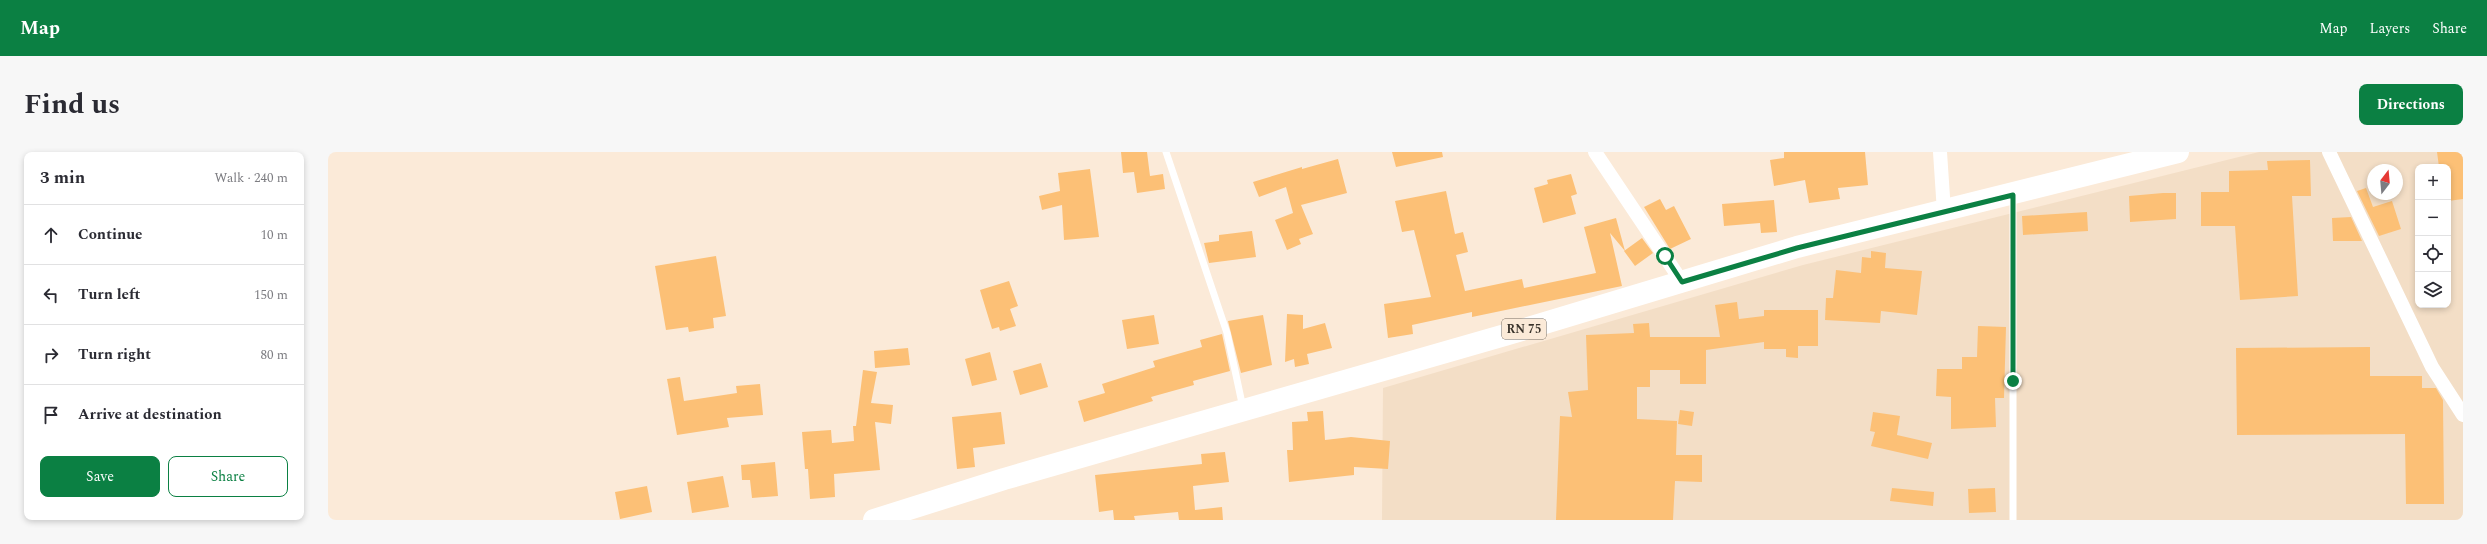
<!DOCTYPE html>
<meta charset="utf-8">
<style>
body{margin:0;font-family:Spectral,serif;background:#f7f7f7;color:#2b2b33}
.controls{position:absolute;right:12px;top:12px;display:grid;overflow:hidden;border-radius:8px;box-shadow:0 2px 6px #0003}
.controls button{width:36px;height:36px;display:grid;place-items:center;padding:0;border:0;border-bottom:1px solid #e1e1e2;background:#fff;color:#2b2b33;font:20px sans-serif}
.compass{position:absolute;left:2039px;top:12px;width:36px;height:36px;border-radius:50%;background:#fff;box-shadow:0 2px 6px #0003;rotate:16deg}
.stop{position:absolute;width:12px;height:12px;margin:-9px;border:3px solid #0b8043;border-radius:50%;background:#fff}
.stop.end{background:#0b8043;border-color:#fff;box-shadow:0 1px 4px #0008}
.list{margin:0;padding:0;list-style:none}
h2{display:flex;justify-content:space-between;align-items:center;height:52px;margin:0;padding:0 16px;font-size:17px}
h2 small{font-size:13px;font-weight:400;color:#7c7c81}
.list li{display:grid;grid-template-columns:26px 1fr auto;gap:12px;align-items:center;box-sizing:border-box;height:60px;padding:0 16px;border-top:1px solid #e1e1e2}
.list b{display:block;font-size:15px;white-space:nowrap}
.list em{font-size:13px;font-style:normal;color:#7c7c81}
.actions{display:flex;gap:8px;padding:12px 16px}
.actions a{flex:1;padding:9px 0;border:1px solid #0b8043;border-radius:8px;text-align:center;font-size:14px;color:#0b8043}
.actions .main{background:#0b8043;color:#fff}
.icon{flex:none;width:22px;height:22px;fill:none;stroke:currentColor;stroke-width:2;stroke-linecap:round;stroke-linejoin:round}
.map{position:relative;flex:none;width:2135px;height:368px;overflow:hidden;border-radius:8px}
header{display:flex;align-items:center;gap:24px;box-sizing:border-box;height:56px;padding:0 20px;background:#0b8043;color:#fff}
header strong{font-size:19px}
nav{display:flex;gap:22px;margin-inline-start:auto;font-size:14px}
.intro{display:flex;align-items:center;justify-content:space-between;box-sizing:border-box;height:96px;padding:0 24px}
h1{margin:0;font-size:28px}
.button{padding:10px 18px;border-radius:8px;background:#0b8043;color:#fff;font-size:14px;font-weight:700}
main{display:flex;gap:24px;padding:0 24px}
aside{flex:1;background:#fff;border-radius:8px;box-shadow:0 2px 6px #0003}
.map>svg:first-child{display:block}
.built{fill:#f3dec6;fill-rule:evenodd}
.building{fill:#fcc076}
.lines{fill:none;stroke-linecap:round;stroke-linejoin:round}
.service{stroke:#fff;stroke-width:7}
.minor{stroke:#fff;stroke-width:14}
.primary{stroke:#fff;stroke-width:22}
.route{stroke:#0b8043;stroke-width:5}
.labels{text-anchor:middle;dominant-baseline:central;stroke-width:3;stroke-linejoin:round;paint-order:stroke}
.shield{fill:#fbead8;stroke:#746b60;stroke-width:1}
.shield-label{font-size:12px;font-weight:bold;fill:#3a342c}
</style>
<header>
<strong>Map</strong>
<nav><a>Map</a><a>Layers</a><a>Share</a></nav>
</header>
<div class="intro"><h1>Find us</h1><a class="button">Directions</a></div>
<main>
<aside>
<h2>3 min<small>Walk · 240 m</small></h2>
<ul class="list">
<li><svg class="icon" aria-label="ahead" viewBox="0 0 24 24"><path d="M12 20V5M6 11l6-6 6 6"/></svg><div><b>Continue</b></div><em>10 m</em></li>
<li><svg class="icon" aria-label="left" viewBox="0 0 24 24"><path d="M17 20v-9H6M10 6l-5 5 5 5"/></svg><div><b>Turn left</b></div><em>150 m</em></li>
<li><svg class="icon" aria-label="right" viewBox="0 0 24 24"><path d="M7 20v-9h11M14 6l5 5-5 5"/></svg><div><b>Turn right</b></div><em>80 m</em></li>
<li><svg class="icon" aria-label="arrive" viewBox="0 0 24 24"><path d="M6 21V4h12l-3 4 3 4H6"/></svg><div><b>Arrive at destination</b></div></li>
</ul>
<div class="actions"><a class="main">Save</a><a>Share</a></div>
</aside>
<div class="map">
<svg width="2135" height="368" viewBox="0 0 2135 368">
<rect width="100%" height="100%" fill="#fbead8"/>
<!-- built -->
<path class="built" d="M1931,0h204v368h-1081l1,-132 420,-123zM2090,15h30v138h-30zM2045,18h24v24h-24z"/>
<!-- building -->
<path class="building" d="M793,0h26l3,24 13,-2 2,15 -28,4 -3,-21 -11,1z
M1064,0h50l1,5 -47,10z
M1456,0h81l3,33 -30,3 2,11 -31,4 -4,-23 -31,6 -4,-26 14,-2z
M2109,0h26v47l-15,2v-34h-9z
M1010,7l9,34 -46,12 12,29 -14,5 2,5 -14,6 -12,-30 18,-7 -7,-26 -27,10 -6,-15 49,-15v2z
M1982,8l1,36h-19l6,100 -58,4 -5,-74h-34v-34h28v-21l39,-1 -1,-9z
M762,17l9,68 -35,3 -2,-35 -20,5 -3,-14 21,-5 -2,-18z
M1243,22l6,20 -6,2 5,18 -33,9 -9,-35 14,-4 -1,-4z
M2038,36l7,19 19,-6 9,28 -22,7 -22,-45z
M1118,39l9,43 8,-2 5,20 -12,3 9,36 57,-12 2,9 72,-15 -12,-46 32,-9 9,33 -15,-18 12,53 -150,31v-5l-60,13 1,9 -25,4 -4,-34 47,-7 -17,-67 -12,2 -7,-31z
M1835,41h13v26l-46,3 -1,-26z
M1332,47l6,11 8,-4 17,33 -21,10 -26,-42z
M1446,48l3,32 -16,1 -1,-10 -36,3 -2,-22z
M1759,60l1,19 -65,4 -1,-19z
M2023,65l11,24h-29l-1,-23z
M924,79l4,26 -47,6 -5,-20 15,-2v-6z
M1314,86l11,15 -18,13 -11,-15z
M1543,99l15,2 -1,15 37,3 -5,44 -36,-4 -1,12 -55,-3 1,-22h7l3,-28 25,3 1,-16 9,1z
M388,104l10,60 -13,2 1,10 -25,4 -1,-5 -22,3 -11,-64z
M681,129l9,25 -8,3 6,17 -16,5 -1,-4 -7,2 -12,-39z
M1409,150l2,17 25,-3v-6h54v36h-20v12l-12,-1v-8h-22v-7l-58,8v34h-26v-14h-30v17h-13v32l40,2 -1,34h26v27l-27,-1 -2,39h-117l4,-104 12,1 -4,-25 20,-2 -2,-55 48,-2 -1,-9 16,-1 1,14h70l-5,-32z
M959,162l16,1v14l22,-6 7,25 -25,6 2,10 -14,3 -1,-8 -9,3z
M826,163l5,29 -32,5 -5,-29z
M935,163l9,50 -31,8 -13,-52z
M1650,174l28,1 -2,71h-9l1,29 -45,2v-32l-15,-1 1,-27h25v-12h15z
M894,182l8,37 -37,10 1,4 -43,12 2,4 -69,21 -6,-21 27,-8 -3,-9 53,-17 -2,-6 49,-14 -2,-7z
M2042,195v29h52v12h14l7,12 1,104h-38l-1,-70 -168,1 -1,-87z
M580,196l2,17 -35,3 -1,-17z
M662,200l7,28 -25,6 -7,-27z
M713,211l7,24 -28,8 -7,-24z
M535,218l14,2 -6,31 22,2 -2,19 -16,-2 5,48 -46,4 1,23 -25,2 -2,-30h-3l-3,-37 29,-2 1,13 22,-2 -1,-15h3z
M352,225l4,24 53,-8 -1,-7 24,-2 3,31 -36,3 2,9 -52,8 -10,-56z
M1352,258l14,2 -2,14 -14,-2z
M995,259l2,29 26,-3 39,4 -2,28 -34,-2v8l-65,7 -2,-32h6l-1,-28 16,-1 -1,-9z
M673,260l4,32 -32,4 2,19 -18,2 -5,-52z
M1545,260l27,4 -3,19 35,8 -4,16 -57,-13 4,-14 -5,-1z
M897,300l4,30 -36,4 2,24 27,-3 1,13h-44l-1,-8 -44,4 1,4h-21l-1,-10 -14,2 -4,-37 107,-11 -1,-10z
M447,310l3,34 -26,2 -2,-18h-8l-1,-15z
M395,324l6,31 -37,6 -5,-31z
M319,334l5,26 -32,7 -5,-27z
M1564,336l42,4 -1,14 -43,-5z
M1667,336l1,24 -27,1 -1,-24z"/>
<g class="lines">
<!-- service -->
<path class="service" d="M838,0l61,181 16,75
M1685,368v-325"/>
<!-- minor -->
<path class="minor" d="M1267,0l87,130
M1612,0l4,60
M2001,0l103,215 31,48"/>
<!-- primary -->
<path class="primary" d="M546,368l130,-41 501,-144 292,-88 381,-95"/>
</g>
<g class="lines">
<!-- route -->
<path class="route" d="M1337,104l17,26 115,-34 216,-53v186"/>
</g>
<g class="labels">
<!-- shield labels -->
<rect class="shield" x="1174" y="167" width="44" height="20" rx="3"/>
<g class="shield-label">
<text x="1196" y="177">RN 75</text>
</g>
</g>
</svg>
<div class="controls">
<button>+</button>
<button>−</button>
<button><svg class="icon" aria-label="locate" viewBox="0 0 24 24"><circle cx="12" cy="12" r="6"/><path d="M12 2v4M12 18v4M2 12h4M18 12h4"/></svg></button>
<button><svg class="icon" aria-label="layers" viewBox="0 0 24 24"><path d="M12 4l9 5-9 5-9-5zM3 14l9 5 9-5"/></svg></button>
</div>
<svg class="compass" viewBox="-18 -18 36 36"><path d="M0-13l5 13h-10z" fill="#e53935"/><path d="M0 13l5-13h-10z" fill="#7c7c81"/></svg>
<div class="stop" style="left:1337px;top:104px"></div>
<div class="stop end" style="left:1685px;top:229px"></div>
</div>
</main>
